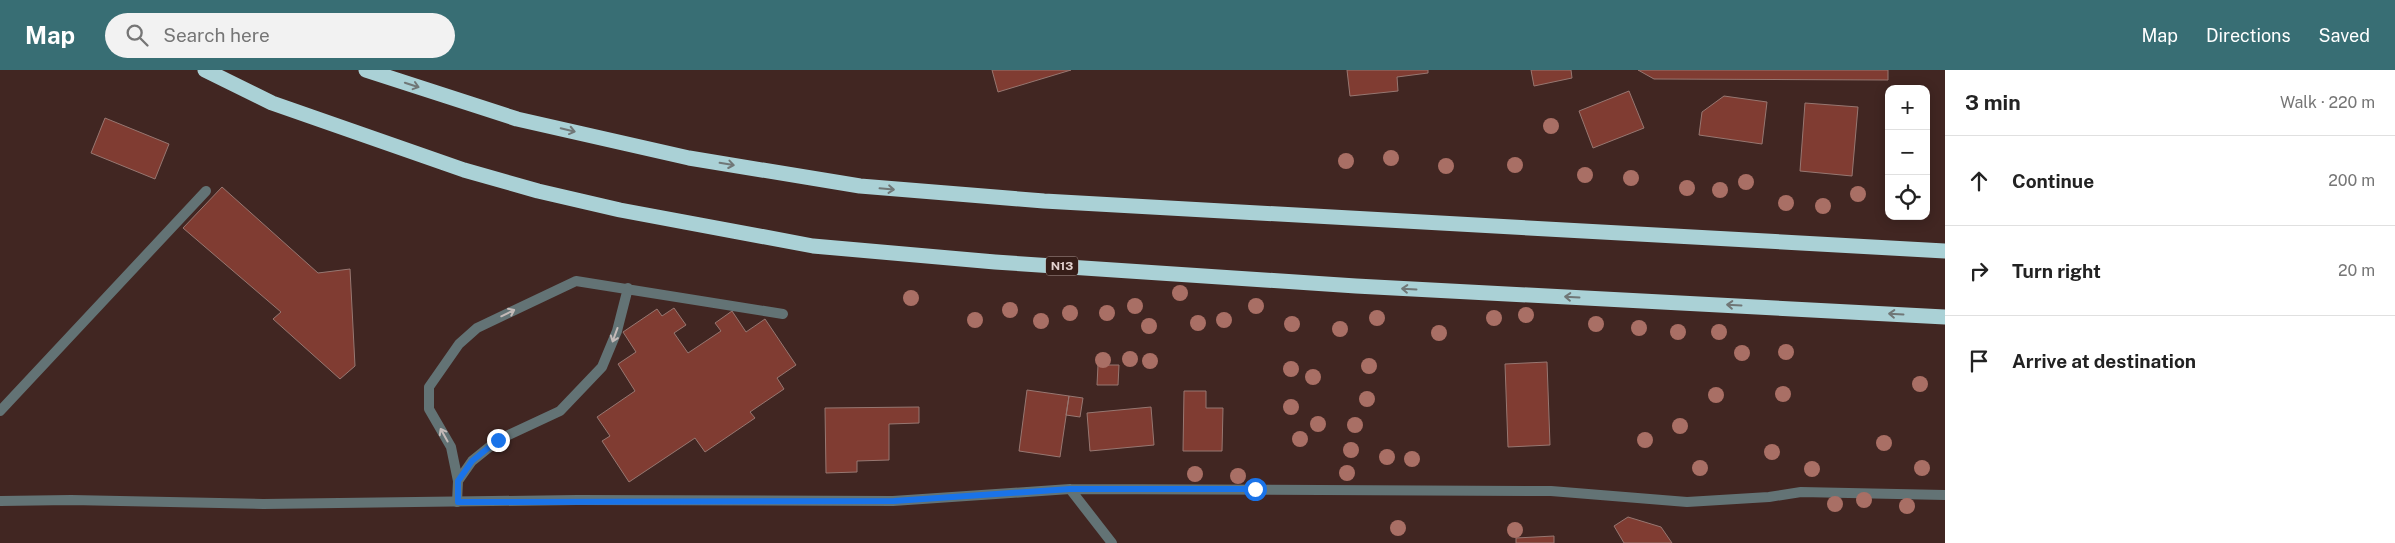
<!DOCTYPE html>
<meta charset="utf-8">
<style>
body{margin:0;font-family:"Public Sans",sans-serif;background:#f2f2f2;color:#222}
.controls{position:absolute;right:15px;top:15px;display:grid;overflow:hidden;border-radius:10px;box-shadow:0 2px 12px #0003}
.controls button{width:45px;height:45px;display:grid;place-items:center;padding:0;border:0;border-bottom:1px solid #e0e0e0;background:#fff;color:#222;font:25px sans-serif}
.stop{position:absolute;width:15px;height:15px;margin:-11px;border:4px solid #1a73e8;border-radius:50%;background:#fff}
.stop.end{background:#1a73e8;border-color:#fff;box-shadow:0 1px 5px #0008}
.list{margin:0;padding:0;list-style:none}
h2{display:flex;justify-content:space-between;align-items:center;height:65px;margin:0;padding:0 20px;font-size:21px}
h2 small{font-size:16px;font-weight:400;color:#767676}
.list li{display:grid;grid-template-columns:32px 1fr auto;gap:15px;align-items:center;box-sizing:border-box;height:90px;padding:0 20px;border-top:1px solid #e0e0e0}
.list b{display:block;font-size:19px;white-space:nowrap}
.list em{font-size:16px;font-style:normal;color:#767676}
.icon{flex:none;width:28px;height:28px;fill:none;stroke:currentColor;stroke-width:2;stroke-linecap:round;stroke-linejoin:round}
.map{position:relative;flex:none;width:1945px;height:473px;overflow:hidden}
header{display:flex;align-items:center;gap:30px;box-sizing:border-box;height:70px;padding:0 25px;background:#386e74;color:#fff}
header strong{font-size:24px}
nav{display:flex;gap:28px;margin-inline-start:auto;font-size:18px}
.search{width:350px;height:45px;background:#f2f2f2;display:flex;align-items:center;gap:12px;box-sizing:border-box;padding:0 18px;border-radius:28px;color:#767676;font-size:19px}
main{display:flex}
aside{flex:1;background:#fff}
.map>svg:first-child{display:block}
.building{fill:#803c32;stroke:#977771}
.lines{fill:none;stroke-linecap:round;stroke-linejoin:round}
.lane{stroke:#637375;stroke-width:10}
.street{stroke:#637375;stroke-width:10}
.highway{stroke:#aad1d6;stroke-width:15}
.tree{fill:#a96f65}
.oneway{stroke:#707777}
.oneway2{stroke:#c4bab8}
.route{stroke:#1a73e8;stroke-width:6}
.labels{text-anchor:middle;dominant-baseline:central;stroke-width:4.5;stroke-linejoin:round;paint-order:stroke}
.shield{fill:#361d18;stroke:#b09c98;stroke-width:1}
.shield-label{font-size:12px;font-weight:bold;fill:#e4d2cf}
</style>
<header>
<strong>Map</strong>
<div class="search"><svg class="icon" aria-label="search" viewBox="0 0 24 24"><circle cx="10" cy="10" r="6"/><path d="M15 15l6 6"/></svg>Search here</div>
<nav><a>Map</a><a>Directions</a><a>Saved</a></nav>
</header>
<main>
<div class="map">
<svg width="1945" height="473" viewBox="0 0 1945 473">
<rect width="100%" height="100%" fill="#412622"/>
<!-- building -->
<path class="building" d="M992,0h79l-73,22z
M1347,0h81v3l-31,4 1,14 -48,5z
M1531,0h40l1,8 -38,8z
M1638,0h250v10l-234,-1z
M1629,21l15,37 -51,20 -14,-37z
M1724,26l43,6 -5,42 -63,-9 3,-23z
M1805,33l53,4 -6,69 -52,-5z
M105,48l64,26 -14,35 -64,-26z
M222,117l96,86 32,-4 5,97 -15,13 -67,-60 8,-7 -98,-84z
M674,238l12,17 -12,8 14,20 33,-22 -6,-8 17,-12 14,21 19,-13 31,46 -19,13 7,11 -34,23 5,6 -50,34 -10,-14 -66,44 -27,-41 8,-5 -13,-19 38,-26 -17,-27 18,-12 -13,-20 34,-23 5,7z
M1547,292l3,83 -42,2 -3,-83z
M1098,295h21l-1,20h-21z
M1027,320l42,6 -9,61 -41,-6z
M1184,321h22v17h17l-1,43h-39z
M1069,326l14,2 -3,19 -14,-2z
M919,337v16l-30,1v36l-32,1v11l-31,1 -1,-65z
M1151,337l3,38 -64,6 -3,-38z
M1628,447l33,10 11,16h-48l-10,-17z
M1554,466v7h-38v-5z"/>
<g class="lines">
<!-- lane -->
<path class="lane" d="M458,411l14,-20 26,-21 62,-29 42,-44 15,-36 11,-43
M457,432l1,-21 -7,-34 -22,-38v-22l30,-43 18,-16 99,-47 207,33"/>
<!-- street -->
<path class="street" d="M0,341l206,-220
M1070,419l42,54
M0,431l71,-1 192,4 314,-4 316,1 177,-12 481,2 136,11 82,-5 32,-5 144,3"/>
<!-- highway -->
<path class="highway" d="M205,0l67,33 192,67 74,21 82,19 193,36 182,16 361,24 589,31
M366,0l151,49 172,39 171,28 184,15 901,50"/>
</g>
<!-- trees -->
<g class="tree">
<circle cx="1551" cy="56" r="8"/>
<circle cx="1391" cy="88" r="8"/>
<circle cx="1346" cy="91" r="8"/>
<circle cx="1515" cy="95" r="8"/>
<circle cx="1446" cy="96" r="8"/>
<circle cx="1585" cy="105" r="8"/>
<circle cx="1631" cy="108" r="8"/>
<circle cx="1746" cy="112" r="8"/>
<circle cx="1687" cy="118" r="8"/>
<circle cx="1720" cy="120" r="8"/>
<circle cx="1858" cy="124" r="8"/>
<circle cx="1786" cy="133" r="8"/>
<circle cx="1823" cy="136" r="8"/>
<circle cx="1180" cy="223" r="8"/>
<circle cx="911" cy="228" r="8"/>
<circle cx="1135" cy="236" r="8"/>
<circle cx="1256" cy="236" r="8"/>
<circle cx="1010" cy="240" r="8"/>
<circle cx="1070" cy="243" r="8"/>
<circle cx="1107" cy="243" r="8"/>
<circle cx="1526" cy="245" r="8"/>
<circle cx="1377" cy="248" r="8"/>
<circle cx="1494" cy="248" r="8"/>
<circle cx="975" cy="250" r="8"/>
<circle cx="1224" cy="250" r="8"/>
<circle cx="1041" cy="251" r="8"/>
<circle cx="1198" cy="253" r="8"/>
<circle cx="1292" cy="254" r="8"/>
<circle cx="1596" cy="254" r="8"/>
<circle cx="1149" cy="256" r="8"/>
<circle cx="1639" cy="258" r="8"/>
<circle cx="1340" cy="259" r="8"/>
<circle cx="1678" cy="262" r="8"/>
<circle cx="1719" cy="262" r="8"/>
<circle cx="1439" cy="263" r="8"/>
<circle cx="1786" cy="282" r="8"/>
<circle cx="1742" cy="283" r="8"/>
<circle cx="1130" cy="289" r="8"/>
<circle cx="1103" cy="290" r="8"/>
<circle cx="1150" cy="291" r="8"/>
<circle cx="1369" cy="296" r="8"/>
<circle cx="1291" cy="299" r="8"/>
<circle cx="1313" cy="307" r="8"/>
<circle cx="1920" cy="314" r="8"/>
<circle cx="1783" cy="324" r="8"/>
<circle cx="1716" cy="325" r="8"/>
<circle cx="1367" cy="329" r="8"/>
<circle cx="1291" cy="337" r="8"/>
<circle cx="1318" cy="354" r="8"/>
<circle cx="1355" cy="355" r="8"/>
<circle cx="1680" cy="356" r="8"/>
<circle cx="1300" cy="369" r="8"/>
<circle cx="1645" cy="370" r="8"/>
<circle cx="1884" cy="373" r="8"/>
<circle cx="1351" cy="380" r="8"/>
<circle cx="1772" cy="382" r="8"/>
<circle cx="1387" cy="387" r="8"/>
<circle cx="1412" cy="389" r="8"/>
<circle cx="1700" cy="398" r="8"/>
<circle cx="1922" cy="398" r="8"/>
<circle cx="1812" cy="399" r="8"/>
<circle cx="1347" cy="403" r="8"/>
<circle cx="1195" cy="404" r="8"/>
<circle cx="1238" cy="406" r="8"/>
<circle cx="1864" cy="430" r="8"/>
<circle cx="1835" cy="434" r="8"/>
<circle cx="1907" cy="436" r="8"/>
<circle cx="1398" cy="458" r="8"/>
<circle cx="1515" cy="460" r="8"/>
</g>
<!-- one-way arrows -->
<defs><path id="oneway-shaft" d="M-6 0H5M1.5-3L5.5 0L1.5 3" fill="none" stroke-width="1.6" stroke-linecap="round" stroke-linejoin="round" transform="scale(1.25)"/></defs>
<g class="oneway">
<use href="#oneway-shaft" transform="translate(412 15) rotate(18)"/>
<use href="#oneway-shaft" transform="translate(568 60) rotate(13)"/>
<use href="#oneway-shaft" transform="translate(727 94) rotate(9)"/>
<use href="#oneway-shaft" transform="translate(887 119) rotate(5)"/>
<use href="#oneway-shaft" transform="translate(1409 219) rotate(-177)"/>
<use href="#oneway-shaft" transform="translate(1572 227) rotate(-177)"/>
<use href="#oneway-shaft" transform="translate(1734 235) rotate(-177)"/>
<use href="#oneway-shaft" transform="translate(1896 244) rotate(-177)"/>
</g>
<g class="oneway2">
<use href="#oneway-shaft" transform="translate(508 243) rotate(-26)"/>
<use href="#oneway-shaft" transform="translate(615 265) rotate(110)"/>
<use href="#oneway-shaft" transform="translate(444 365) rotate(-119)"/>
</g>
<g class="lines">
<!-- route -->
<path class="route" d="M498,370l-26,21 -14,20v21l436,-1 176,-12h185"/>
</g>
<g class="labels">
<!-- shield labels -->
<rect class="shield" x="1046" y="186.5" width="32" height="19" rx="4"/>
<g class="shield-label">
<text x="1062" y="196">N13</text>
</g>
</g>
</svg>
<div class="controls">
<button>+</button>
<button>−</button>
<button><svg class="icon" aria-label="locate" viewBox="0 0 24 24"><circle cx="12" cy="12" r="6"/><path d="M12 2v4M12 18v4M2 12h4M18 12h4"/></svg></button>
</div>
<div class="stop" style="left:1255px;top:419px"></div>
<div class="stop end" style="left:498px;top:370px"></div>
</div>
<aside>
<h2>3 min<small>Walk · 220 m</small></h2>
<ul class="list">
<li><svg class="icon" aria-label="ahead" viewBox="0 0 24 24"><path d="M12 20V5M6 11l6-6 6 6"/></svg><div><b>Continue</b></div><em>200 m</em></li>
<li><svg class="icon" aria-label="right" viewBox="0 0 24 24"><path d="M7 20v-9h11M14 6l5 5-5 5"/></svg><div><b>Turn right</b></div><em>20 m</em></li>
<li><svg class="icon" aria-label="arrive" viewBox="0 0 24 24"><path d="M6 21V4h12l-3 4 3 4H6"/></svg><div><b>Arrive at destination</b></div></li>
</ul>
</aside>
</main>
